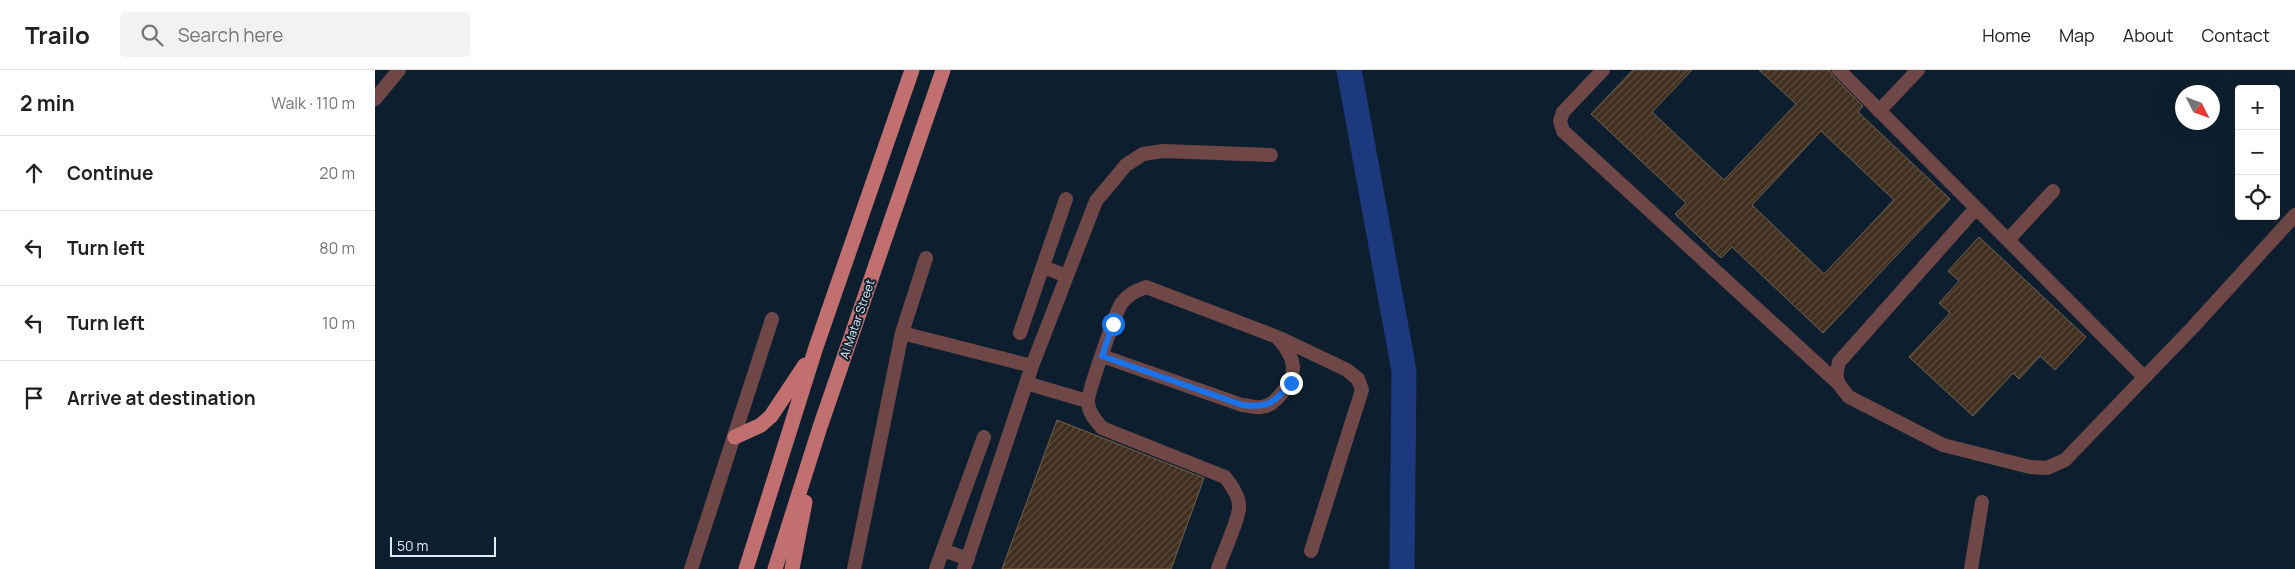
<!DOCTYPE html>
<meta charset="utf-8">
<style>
body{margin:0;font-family:Manrope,sans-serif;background:#f2f2f2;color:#202124}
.controls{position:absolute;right:15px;top:15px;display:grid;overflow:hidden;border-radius:5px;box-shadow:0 5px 20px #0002}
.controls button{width:45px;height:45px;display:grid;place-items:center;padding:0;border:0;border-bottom:1px solid #e0e0e0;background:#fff;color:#202124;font:25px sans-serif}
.compass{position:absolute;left:1800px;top:15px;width:45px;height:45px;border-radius:50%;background:#fff;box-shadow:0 5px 20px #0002;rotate:132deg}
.scale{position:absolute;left:15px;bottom:12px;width:106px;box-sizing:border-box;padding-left:5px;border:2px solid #e0ebf6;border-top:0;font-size:14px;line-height:18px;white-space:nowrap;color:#e0ebf6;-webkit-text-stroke:4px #0d1f2e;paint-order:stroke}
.stop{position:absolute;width:15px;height:15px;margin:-11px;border:4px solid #1a73e8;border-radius:50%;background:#fff}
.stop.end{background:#1a73e8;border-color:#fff;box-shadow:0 1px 5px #0008}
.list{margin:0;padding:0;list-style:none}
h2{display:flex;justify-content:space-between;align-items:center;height:65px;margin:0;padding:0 20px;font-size:21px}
h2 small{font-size:16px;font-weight:400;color:#757577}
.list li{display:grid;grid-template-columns:32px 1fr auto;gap:15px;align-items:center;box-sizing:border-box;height:75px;padding:0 20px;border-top:1px solid #e0e0e0}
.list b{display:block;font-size:19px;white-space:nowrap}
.list em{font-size:16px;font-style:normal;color:#757577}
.icon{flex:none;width:28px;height:28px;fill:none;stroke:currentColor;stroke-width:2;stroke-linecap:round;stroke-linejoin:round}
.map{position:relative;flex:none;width:1920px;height:499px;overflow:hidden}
header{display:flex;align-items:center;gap:30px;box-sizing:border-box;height:70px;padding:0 25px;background:#fff;border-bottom:1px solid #e0e0e0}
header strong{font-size:24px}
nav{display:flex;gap:28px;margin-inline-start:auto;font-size:18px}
.search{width:350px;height:45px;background:#f2f2f2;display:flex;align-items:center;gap:12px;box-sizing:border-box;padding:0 18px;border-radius:5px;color:#757577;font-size:19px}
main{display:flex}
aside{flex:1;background:#fff}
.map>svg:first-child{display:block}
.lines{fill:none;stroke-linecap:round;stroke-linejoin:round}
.river{stroke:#1c397f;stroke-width:25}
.building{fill:url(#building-hatch);stroke:#74614e;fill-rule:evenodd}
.minor{stroke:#6f4747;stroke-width:14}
.major{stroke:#c26f6f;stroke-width:15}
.route{stroke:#1a73e8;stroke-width:6}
.labels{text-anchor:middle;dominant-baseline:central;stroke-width:4;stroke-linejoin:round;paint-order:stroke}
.street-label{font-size:12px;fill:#e0ebf6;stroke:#0d1f2e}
</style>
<header>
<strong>Trailo</strong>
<div class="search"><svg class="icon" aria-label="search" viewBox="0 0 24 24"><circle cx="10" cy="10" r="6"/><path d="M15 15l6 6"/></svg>Search here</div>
<nav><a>Home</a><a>Map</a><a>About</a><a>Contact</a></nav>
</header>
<main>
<aside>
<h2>2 min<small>Walk · 110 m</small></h2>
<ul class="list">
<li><svg class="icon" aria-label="ahead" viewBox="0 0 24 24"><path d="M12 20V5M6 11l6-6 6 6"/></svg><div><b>Continue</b></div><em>20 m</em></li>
<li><svg class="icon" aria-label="left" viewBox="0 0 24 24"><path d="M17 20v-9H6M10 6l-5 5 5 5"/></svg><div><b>Turn left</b></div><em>80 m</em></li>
<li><svg class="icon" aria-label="left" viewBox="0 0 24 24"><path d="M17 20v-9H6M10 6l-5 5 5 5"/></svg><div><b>Turn left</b></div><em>10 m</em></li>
<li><svg class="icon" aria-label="arrive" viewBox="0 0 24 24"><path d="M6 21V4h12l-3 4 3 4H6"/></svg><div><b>Arrive at destination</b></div></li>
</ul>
</aside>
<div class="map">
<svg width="1920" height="499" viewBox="0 0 1920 499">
<defs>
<pattern id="building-hatch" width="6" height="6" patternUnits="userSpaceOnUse" patternTransform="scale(1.25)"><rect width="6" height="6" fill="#402f1e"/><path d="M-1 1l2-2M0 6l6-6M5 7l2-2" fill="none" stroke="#5b4d3f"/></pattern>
</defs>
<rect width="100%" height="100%" fill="#0d1f2e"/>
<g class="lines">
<!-- river -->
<path class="river" d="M974,0l55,301 -2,198"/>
</g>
<!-- building -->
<path class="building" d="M1258,0h59l-40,42 72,68 72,-76 -37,-34h71l3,6 30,30 -5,6 92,87 -127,134 -91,-86 -11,11 -46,-44 11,-11 -95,-89zM1446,61l73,69 -70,74 -72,-69z
M1604,167l107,100 -31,33 -15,-14 -21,23 -6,-6 -40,43 -64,-59 41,-44 -11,-10 20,-22 -11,-10z
M682,350l147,58 -33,91h-169z"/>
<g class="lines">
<!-- minor -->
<path class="minor" d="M1228,0l-40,42 -3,9 3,10 276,253
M1464,0l305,307
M0,29l24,-29
M1504,41l39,-41
M1601,138l-137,154c-5,18 -2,21 10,35l94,48 87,22 17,1 18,-8 129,-134 101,-111
M1633,170l45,-49
M668,197l24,9
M527,263l130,33
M645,263l46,-134
M907,269l65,31 11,9 4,11 -51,161
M727,286l140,49c6,0 13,3 19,2 9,-1 14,-6 20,-13 19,-21 14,-37 -4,-57l-131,-50c-10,4 -18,7 -25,17 -5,8 -34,90 -33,98 0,10 8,19 14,26l123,49c7,9 15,20 14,32 -2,15 -16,44 -21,60
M651,313l61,18
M568,480l25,9
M316,499l81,-250
M479,499l48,-236 24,-75
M561,499l48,-132
M589,499l68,-203 64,-165 30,-36 17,-11 20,-3 108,4
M1596,499l11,-67"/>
<!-- major -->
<path class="major" d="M360,367l26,-12 10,-9 34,-51
M371,499l70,-222 96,-277
M400,499l45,-142 123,-357
M417,499l13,-67"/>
</g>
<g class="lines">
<!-- route -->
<path class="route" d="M738,254l-11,32 140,49c28,3 31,-2 49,-22"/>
</g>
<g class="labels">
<!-- street labels -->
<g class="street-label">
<text transform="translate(482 249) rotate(-71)">Al Matar Street</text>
</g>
</g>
</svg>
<div class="controls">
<button>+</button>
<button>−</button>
<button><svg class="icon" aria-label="locate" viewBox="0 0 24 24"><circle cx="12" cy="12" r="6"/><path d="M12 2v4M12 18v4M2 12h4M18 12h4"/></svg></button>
</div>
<svg class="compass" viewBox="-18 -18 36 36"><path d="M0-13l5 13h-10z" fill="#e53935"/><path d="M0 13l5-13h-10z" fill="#757577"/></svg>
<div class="scale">50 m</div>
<div class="stop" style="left:738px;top:254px"></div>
<div class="stop end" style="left:916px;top:313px"></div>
</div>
</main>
